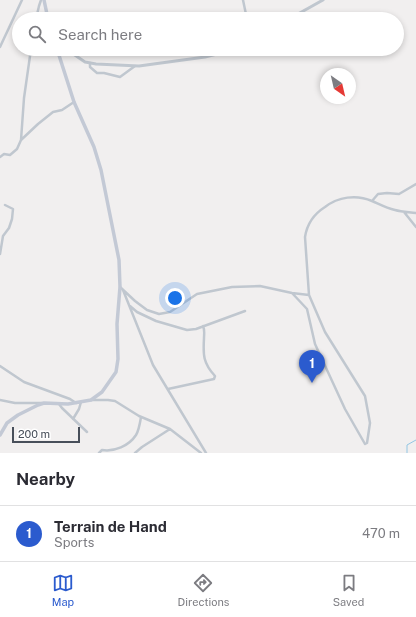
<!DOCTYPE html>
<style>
body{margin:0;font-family:"Public Sans",sans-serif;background:#f7f7f7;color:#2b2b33}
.compass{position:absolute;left:320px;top:68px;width:36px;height:36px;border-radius:50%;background:#fff;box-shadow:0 2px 6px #0003;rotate:146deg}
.scale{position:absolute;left:12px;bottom:10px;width:68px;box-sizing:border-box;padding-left:4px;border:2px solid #484f5a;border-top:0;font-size:11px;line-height:14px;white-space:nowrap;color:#484f5a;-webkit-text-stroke:3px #fff;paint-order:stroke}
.you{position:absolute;left:175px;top:298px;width:14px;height:14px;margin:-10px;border:3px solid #fff;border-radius:50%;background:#1a73e8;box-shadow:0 0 0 6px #1a73e833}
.badge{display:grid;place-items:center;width:26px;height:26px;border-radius:50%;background:#2b5bce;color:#fff;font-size:13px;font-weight:700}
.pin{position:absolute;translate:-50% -33px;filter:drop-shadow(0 1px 2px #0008)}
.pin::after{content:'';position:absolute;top:21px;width:14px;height:12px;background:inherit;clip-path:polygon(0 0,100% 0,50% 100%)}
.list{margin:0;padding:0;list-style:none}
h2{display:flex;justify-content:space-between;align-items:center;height:52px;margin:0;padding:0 16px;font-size:17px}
h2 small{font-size:13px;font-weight:400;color:#7c7c81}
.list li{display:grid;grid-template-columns:26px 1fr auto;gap:12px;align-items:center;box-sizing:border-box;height:56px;padding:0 16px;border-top:1px solid #e1e1e2}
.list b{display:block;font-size:15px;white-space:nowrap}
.list p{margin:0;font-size:13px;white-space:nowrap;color:#7c7c81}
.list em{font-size:13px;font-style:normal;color:#7c7c81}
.icon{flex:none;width:22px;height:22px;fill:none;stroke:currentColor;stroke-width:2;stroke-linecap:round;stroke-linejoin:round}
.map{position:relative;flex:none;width:416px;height:453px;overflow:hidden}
.search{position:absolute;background:#fff;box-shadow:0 2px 6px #0003;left:12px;right:12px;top:12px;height:44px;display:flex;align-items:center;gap:10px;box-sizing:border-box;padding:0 14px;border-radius:22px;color:#7c7c81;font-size:15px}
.sheet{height:108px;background:#fff}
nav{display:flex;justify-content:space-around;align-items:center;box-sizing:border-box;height:56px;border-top:1px solid #e1e1e2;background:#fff;font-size:11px;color:#7c7c81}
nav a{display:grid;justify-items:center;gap:2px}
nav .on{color:#2b5bce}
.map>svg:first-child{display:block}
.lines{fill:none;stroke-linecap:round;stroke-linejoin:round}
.stream{stroke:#93c6e3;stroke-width:1}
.minor{stroke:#c0c7cf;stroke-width:2.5}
.tertiary{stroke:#c0c7cf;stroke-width:3}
.secondary{stroke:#c3c9d5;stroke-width:3.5}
</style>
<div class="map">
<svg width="416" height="453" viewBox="0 0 416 453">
<rect width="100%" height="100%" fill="#f1efef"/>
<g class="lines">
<!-- stream -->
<path class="stream" d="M407,453v-8l9,-5"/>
<!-- minor -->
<path class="minor" d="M243,0l4,19
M36,19l3,-13 2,-6
M0,47l22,-47
M90,63v4l7,6h7l16,4 15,-11
M21,140l17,-16 15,-12 9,-2 12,-8
M0,157l4,-3 6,1 7,-6 4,-9 3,-42 7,-49
M372,201l6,-7 9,-1 12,1 17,-10
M404,212l12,15
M0,254l3,-18 6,-8 3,-9 1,-10 -8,-4
M120,287l15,14 12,9 12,4 11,-2 27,-18 35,-7 28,-1 32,7 17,2 -4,-58c2,-13 9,-23 20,-30 13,-10 31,-13 47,-6 7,3 14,7 23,9 7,2 14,2 21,3
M123,290l30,75 53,88
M292,293l15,16 8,35 30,65 20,35
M309,295l16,37 40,64 5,27 -3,20 -2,1
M130,306l7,6 19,9 31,9 9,-1 49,-18
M0,366l24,16 46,17 6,4
M168,389l46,-10 1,-3c-12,-13 -12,-21 -11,-38 0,-4 1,-8 -1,-12
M0,400l15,3h27
M91,400h17l7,1 24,15 31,13 31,24
M59,404l3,4 25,24
M73,419l6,-10 2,-7
M99,453l3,-3c12,2 27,-4 34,-15 3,-5 4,-12 5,-18
M135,453l7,-6 28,-18"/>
<!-- tertiary -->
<path class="tertiary" d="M289,19l34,-19
M66,49l19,13 11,2 43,2 66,-9 32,-8"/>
<!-- secondary -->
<path class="secondary" d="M44,0l4,19
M0,435l7,-12 11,-8 20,-10 6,-2 24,1 23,-4 11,-8 14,-20 2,-13 -1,-35 3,-37 -1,-27 -18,-90 -7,-23 -20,-45 -17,-53"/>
</g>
</svg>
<svg class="compass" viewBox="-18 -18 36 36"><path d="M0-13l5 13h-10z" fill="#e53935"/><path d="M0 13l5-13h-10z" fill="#7c7c81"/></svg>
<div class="scale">200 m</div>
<div class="you"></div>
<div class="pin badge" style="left:312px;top:383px">1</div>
<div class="search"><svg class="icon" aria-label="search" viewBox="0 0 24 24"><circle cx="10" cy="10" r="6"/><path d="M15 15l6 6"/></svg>Search here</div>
</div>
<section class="sheet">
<h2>Nearby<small></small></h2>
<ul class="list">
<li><span class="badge">1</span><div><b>Terrain de Hand</b><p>Sports</p></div><em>470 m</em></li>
</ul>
</section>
<nav>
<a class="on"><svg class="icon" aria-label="map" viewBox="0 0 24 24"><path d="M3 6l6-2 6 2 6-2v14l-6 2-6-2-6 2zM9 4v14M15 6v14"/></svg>Map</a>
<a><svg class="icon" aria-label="directions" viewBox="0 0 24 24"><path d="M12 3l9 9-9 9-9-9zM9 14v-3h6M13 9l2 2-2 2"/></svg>Directions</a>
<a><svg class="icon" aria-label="saved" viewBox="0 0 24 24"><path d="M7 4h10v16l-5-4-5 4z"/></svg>Saved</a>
</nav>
